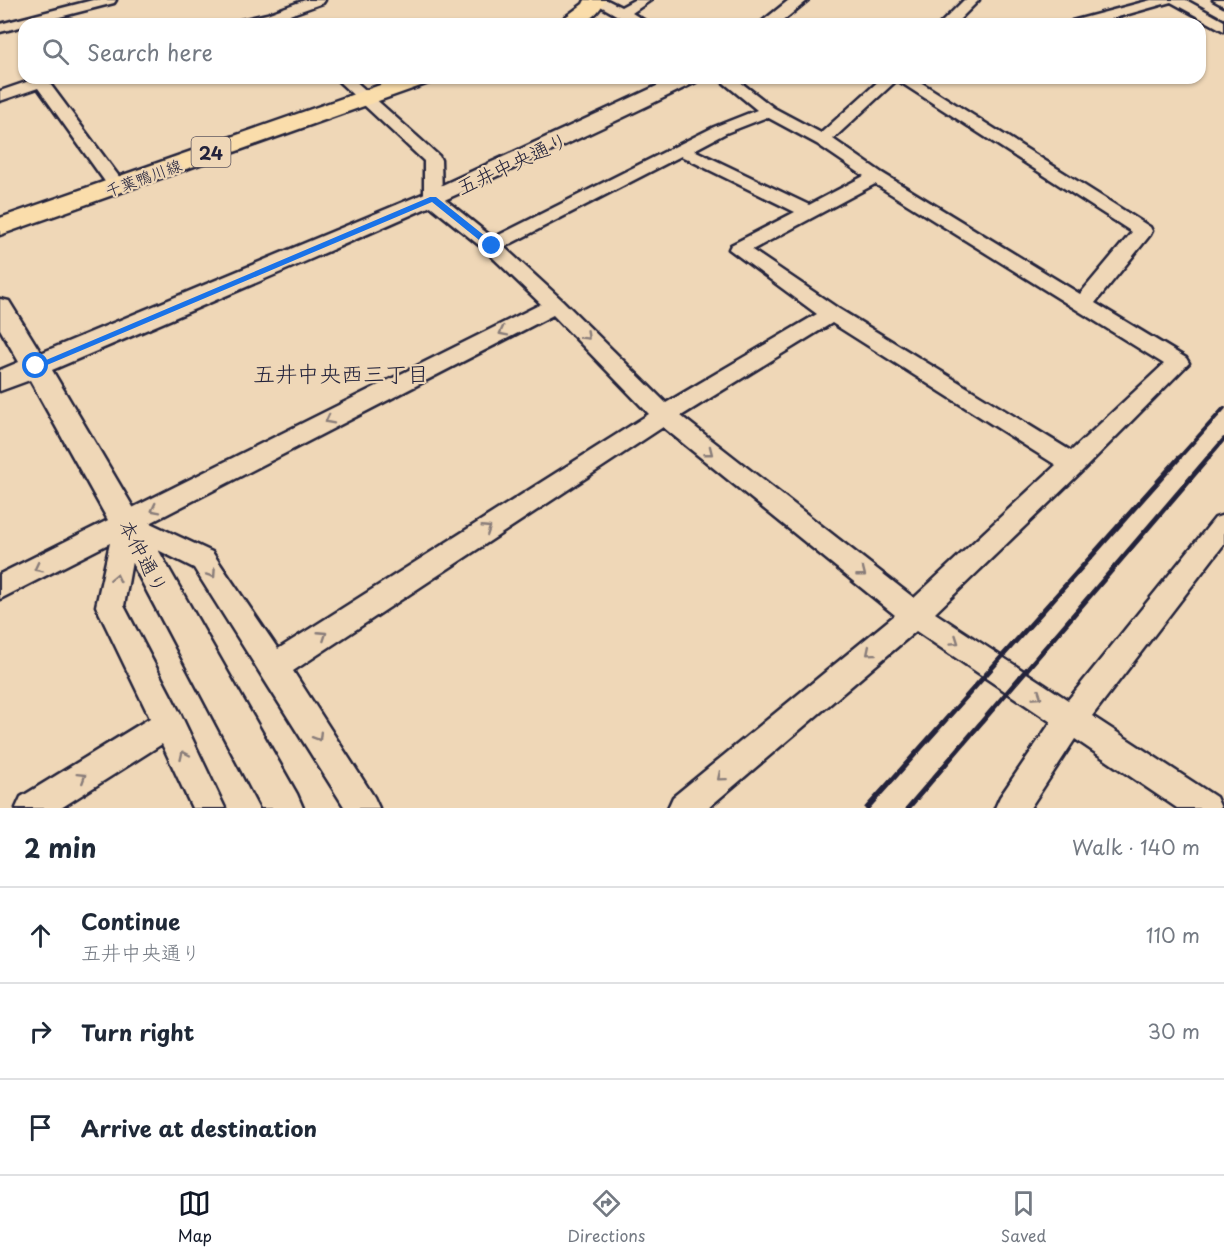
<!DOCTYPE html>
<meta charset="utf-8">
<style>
body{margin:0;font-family:"Playpen Sans","Klee One",sans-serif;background:#f6f6f7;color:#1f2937}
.stop{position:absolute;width:18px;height:18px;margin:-14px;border:4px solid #1a73e8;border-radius:50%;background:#fff}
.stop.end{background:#1a73e8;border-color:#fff;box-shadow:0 2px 6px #0008}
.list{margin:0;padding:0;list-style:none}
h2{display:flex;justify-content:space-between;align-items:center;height:78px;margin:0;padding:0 24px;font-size:26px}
h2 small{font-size:20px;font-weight:400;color:#747a83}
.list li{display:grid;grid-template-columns:39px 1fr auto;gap:18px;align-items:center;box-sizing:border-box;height:96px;padding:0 24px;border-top:2px solid #e0e1e3}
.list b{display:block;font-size:22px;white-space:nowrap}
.list p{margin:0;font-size:20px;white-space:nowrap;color:#747a83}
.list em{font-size:20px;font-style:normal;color:#747a83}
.icon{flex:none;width:33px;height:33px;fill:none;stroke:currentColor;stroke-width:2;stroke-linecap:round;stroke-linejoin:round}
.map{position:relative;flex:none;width:1224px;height:808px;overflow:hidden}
.search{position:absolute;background:#fff;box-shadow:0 2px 4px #0004;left:18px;right:18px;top:18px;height:66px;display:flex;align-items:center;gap:15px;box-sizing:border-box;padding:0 21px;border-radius:18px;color:#747a83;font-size:22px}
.sheet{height:366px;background:#fff}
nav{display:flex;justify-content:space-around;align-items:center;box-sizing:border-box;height:84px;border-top:2px solid #e0e1e3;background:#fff;font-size:16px;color:#747a83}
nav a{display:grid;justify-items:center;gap:3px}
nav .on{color:#111827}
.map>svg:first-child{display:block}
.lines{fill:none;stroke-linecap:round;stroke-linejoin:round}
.minor-casing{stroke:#22223b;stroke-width:5}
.tertiary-casing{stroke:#22223b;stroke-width:5}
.primary-casing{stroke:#22223b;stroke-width:5}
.minor{fill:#efd7b7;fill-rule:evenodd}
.tertiary{fill:#efd7b7;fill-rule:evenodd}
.primary{fill:#faddab;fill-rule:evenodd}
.rail-far1{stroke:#22223b;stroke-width:4}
.rail{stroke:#22223b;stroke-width:5}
.oneway{stroke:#887c79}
.route{fill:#1a73e8}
.labels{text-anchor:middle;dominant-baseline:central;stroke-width:4.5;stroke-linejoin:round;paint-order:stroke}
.far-street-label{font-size:16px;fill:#22223b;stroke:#efd7b7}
.shield{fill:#efd7b7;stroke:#605860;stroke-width:1.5}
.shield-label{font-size:18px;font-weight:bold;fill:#22223b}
.street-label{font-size:20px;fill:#22223b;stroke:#efd7b7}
.quarter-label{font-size:22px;fill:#22223b;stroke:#efd7b7}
</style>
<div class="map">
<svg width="1224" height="808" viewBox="0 0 1224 808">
<rect width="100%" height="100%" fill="#efd7b7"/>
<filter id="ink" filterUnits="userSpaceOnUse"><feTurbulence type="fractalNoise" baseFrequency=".0167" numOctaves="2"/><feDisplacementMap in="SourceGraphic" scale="12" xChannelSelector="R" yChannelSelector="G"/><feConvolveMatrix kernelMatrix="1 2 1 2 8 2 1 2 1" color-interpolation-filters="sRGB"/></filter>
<g filter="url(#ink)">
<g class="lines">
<defs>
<path id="minor" d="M93,0h23l-2,3 -82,21h-8v2l-24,6v-8z
M305,0h20l-2,3 -42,15 5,6h-15l-3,-2 -33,2 2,-3 30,-7z
M590,0h17l14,7 13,-7h17l-19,13 18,11h-18z
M964,0h15l-24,24h-15z
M1151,0h35l38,21v10l-53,-29 -78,22h-23l2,-3z
M1213,0h11v6z
M38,78h23l-11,6 76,102 -3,4h-12l-73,-102 -38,13v-10z
M335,78h17l87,78 2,4 1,37 51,41 221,-111 43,-17 -39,-32h17l39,30 47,25 61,-55h32l236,149 2,4 -2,4 -55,68 91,55 3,5 -107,108 -147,142 133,87 147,-182 9,-3v29l-132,172 124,81 5,11h-44l-102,-69 -45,69h-35l5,-11 51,-75 -135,-91 -208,177h-40l5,-11 222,-182 -232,-188 -370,244 81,126 5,11h-34l-151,-240 -58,-29 -12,67 56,107 45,95h-33l-30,-64 -101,64h-45l5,-11 129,-79 -54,-112 14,-63 -110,56v-25l541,-270 -56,-54 -58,-47 -3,-4v-38zM897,80l235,152 -52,62 -198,-121 -49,-34zM767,117l50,27 47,32 -55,29 -115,-55 32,-17zM681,156l114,56 -64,33 -2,4 88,65 -151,89 -104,-103 -58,-53zM875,184l289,180 -93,87 -232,-142 -87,-59zM553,315l96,99 -371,235 -66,-97 -62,-29zM832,323l224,142 -142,133 -233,-182z"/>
<path id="tertiary" d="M789,0h19l-29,24h-20z
M674,78h25l-3,4c-211,104 -428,196 -644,288l104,176 141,248 6,14h-42l-128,-243 -103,-185 -30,11v-21l19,-8 -19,-33v-30l9,2 32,52 384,-160z"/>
<path id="primary" d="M585,0h20c-11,23 -26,24 -49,24l27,-20z
M400,78h32l-3,5 -429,152v-17z"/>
</defs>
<!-- minor casing -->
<use href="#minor" class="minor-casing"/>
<!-- tertiary casing -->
<use href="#tertiary" class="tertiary-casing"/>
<!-- primary casing -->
<use href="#primary" class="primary-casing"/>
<!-- minor -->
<use href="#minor" class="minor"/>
<!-- tertiary -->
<use href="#tertiary" class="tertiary"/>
<!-- primary -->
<use href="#primary" class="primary"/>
<!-- rail-far1 -->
<path class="rail-far1" d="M1178,459l46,-51
M1207,459l17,-20"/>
<!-- rail -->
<path class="rail" d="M867,808l312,-350
M908,808l300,-350"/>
</g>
<!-- one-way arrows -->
<defs><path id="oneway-chevron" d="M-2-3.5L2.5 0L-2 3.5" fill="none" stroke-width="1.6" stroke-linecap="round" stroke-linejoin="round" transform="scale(1.5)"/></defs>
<g class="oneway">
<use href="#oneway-chevron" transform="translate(503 332) rotate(153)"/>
<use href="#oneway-chevron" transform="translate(586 336) rotate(45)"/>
<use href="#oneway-chevron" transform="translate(329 420) rotate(153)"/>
<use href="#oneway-chevron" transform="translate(709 452) rotate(38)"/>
<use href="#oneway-chevron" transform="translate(155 509) rotate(153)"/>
<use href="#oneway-chevron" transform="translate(487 529) rotate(-33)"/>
<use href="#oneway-chevron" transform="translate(38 568) rotate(153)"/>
<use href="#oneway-chevron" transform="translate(862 573) rotate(38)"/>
<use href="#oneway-chevron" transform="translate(212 574) rotate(56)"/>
<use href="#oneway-chevron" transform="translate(116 578) rotate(-78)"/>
<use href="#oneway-chevron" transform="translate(323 635) rotate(-33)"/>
<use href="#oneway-chevron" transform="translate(955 641) rotate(34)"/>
<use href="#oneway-chevron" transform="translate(870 652) rotate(140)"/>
<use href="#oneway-chevron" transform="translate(1038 696) rotate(34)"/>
<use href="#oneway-chevron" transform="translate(318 737) rotate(58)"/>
<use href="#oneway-chevron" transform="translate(184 755) rotate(-115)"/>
<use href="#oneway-chevron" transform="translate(82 777) rotate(-32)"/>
<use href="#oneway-chevron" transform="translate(721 777) rotate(140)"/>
</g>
</g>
<!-- route -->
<path class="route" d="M430,197h6l59,47v4h-6l-57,-46 -392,166h-7l-1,-2z"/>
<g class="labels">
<!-- far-street labels -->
<g class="far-street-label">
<text transform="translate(143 177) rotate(-20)">千葉鴨川線</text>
</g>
<!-- shield labels -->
<rect class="shield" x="191.5" y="137" width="39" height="30" rx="4.5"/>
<g class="shield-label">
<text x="211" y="152">24</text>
</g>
<!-- street labels -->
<g class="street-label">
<text transform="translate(512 163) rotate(-25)">五井中央通り</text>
<text transform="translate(144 556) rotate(62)">本仲通り</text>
</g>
<!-- quarter labels -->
<g class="quarter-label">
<text x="341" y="372">五井中央西三丁目</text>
</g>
</g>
</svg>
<div class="stop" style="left:36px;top:366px"></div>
<div class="stop end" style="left:492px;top:246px"></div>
<div class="search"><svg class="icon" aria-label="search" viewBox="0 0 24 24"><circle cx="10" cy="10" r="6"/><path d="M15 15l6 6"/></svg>Search here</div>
</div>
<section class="sheet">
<h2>2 min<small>Walk · 140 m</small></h2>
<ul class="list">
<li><svg class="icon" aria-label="ahead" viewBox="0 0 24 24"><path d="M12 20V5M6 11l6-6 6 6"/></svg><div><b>Continue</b><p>五井中央通り</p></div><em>110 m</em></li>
<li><svg class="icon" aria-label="right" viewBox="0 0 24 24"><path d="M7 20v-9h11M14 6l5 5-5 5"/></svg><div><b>Turn right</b></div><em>30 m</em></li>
<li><svg class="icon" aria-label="arrive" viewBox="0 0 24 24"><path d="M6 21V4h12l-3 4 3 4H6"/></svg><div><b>Arrive at destination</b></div></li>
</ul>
</section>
<nav>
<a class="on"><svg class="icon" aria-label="map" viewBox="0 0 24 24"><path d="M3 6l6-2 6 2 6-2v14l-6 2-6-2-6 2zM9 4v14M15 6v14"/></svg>Map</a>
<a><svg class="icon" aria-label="directions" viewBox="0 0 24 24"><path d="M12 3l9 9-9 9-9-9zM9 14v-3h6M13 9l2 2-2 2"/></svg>Directions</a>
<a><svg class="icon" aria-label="saved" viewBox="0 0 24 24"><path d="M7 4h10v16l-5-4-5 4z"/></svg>Saved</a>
</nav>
